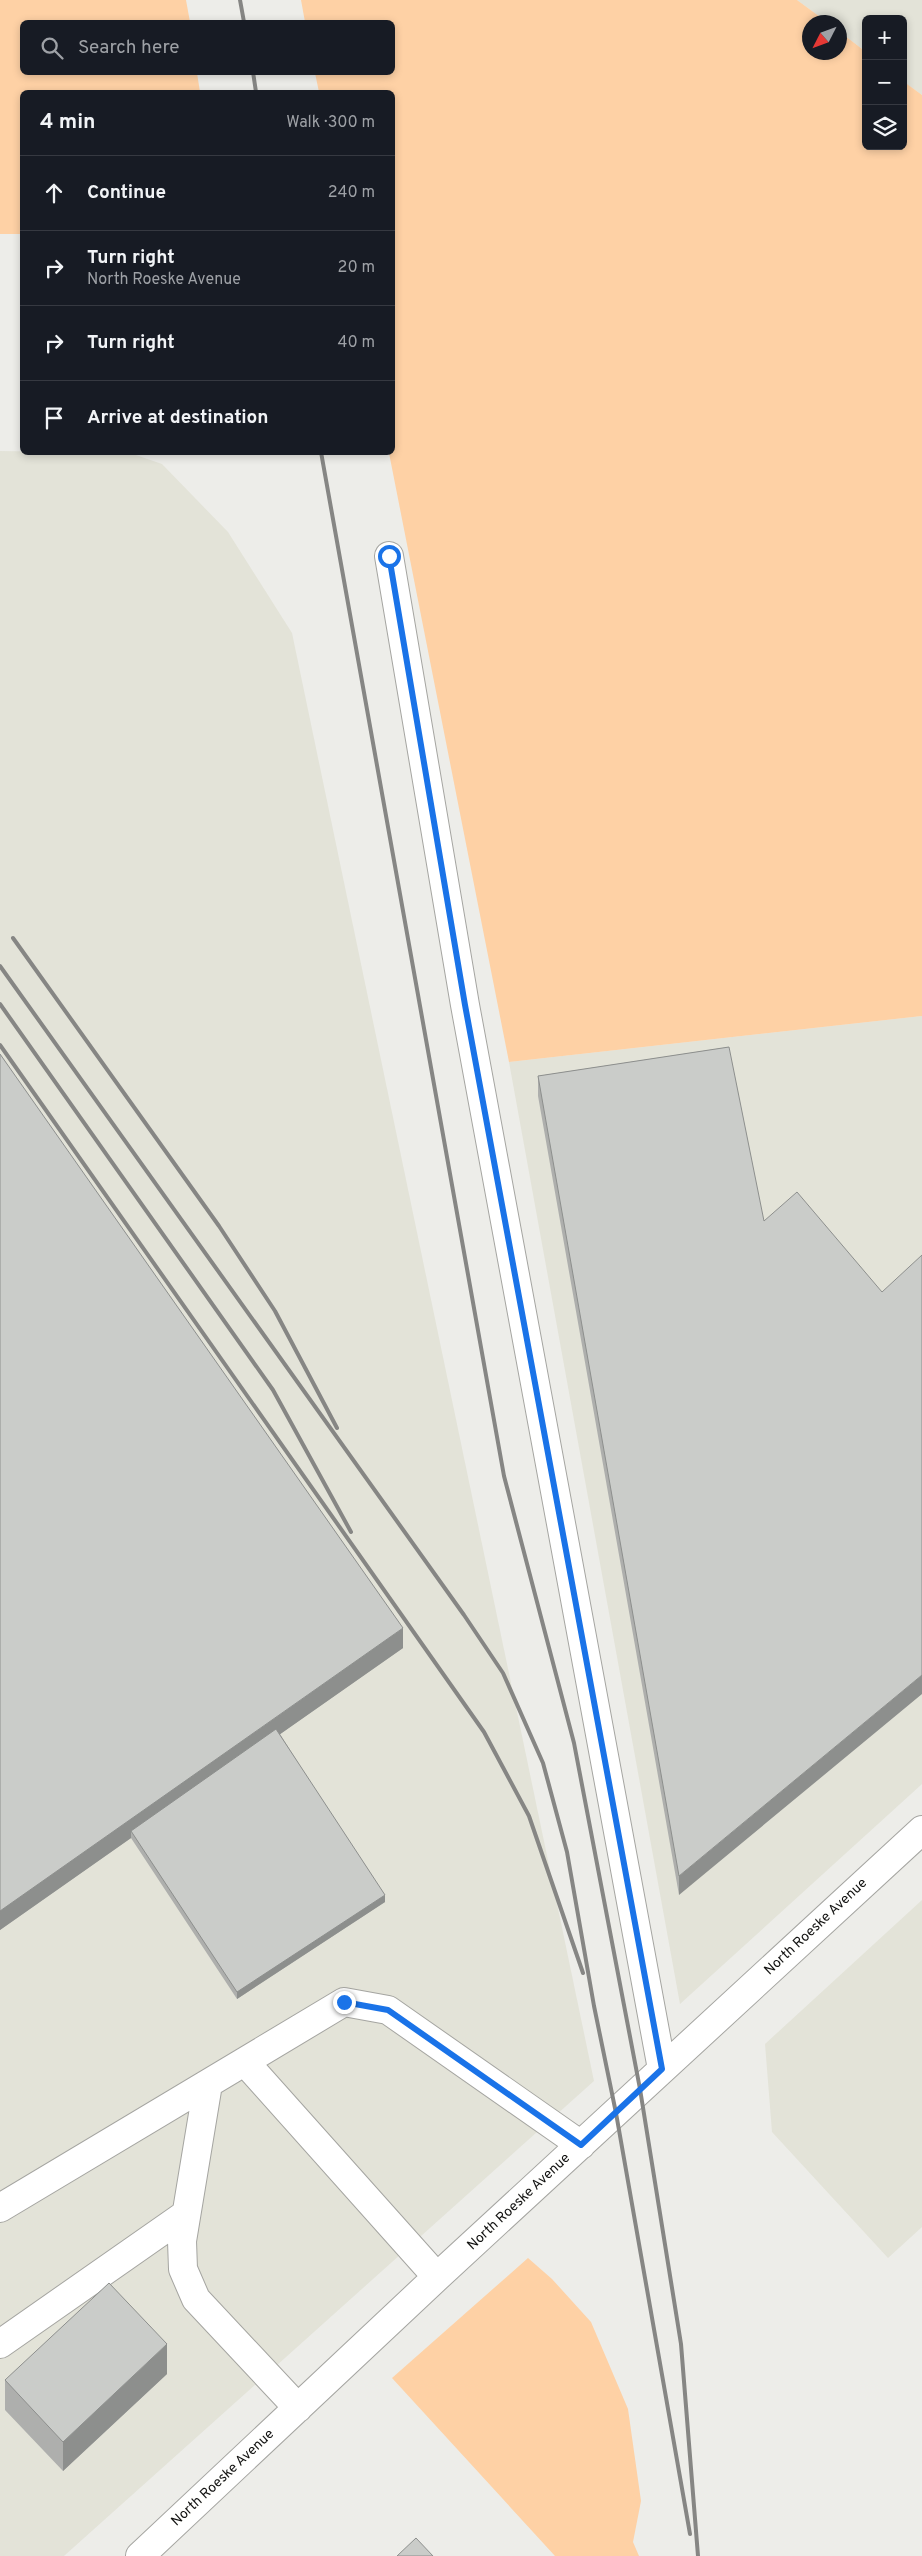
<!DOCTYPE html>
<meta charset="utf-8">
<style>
body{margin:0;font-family:Overpass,sans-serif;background:#20242c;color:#f1f3f6}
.controls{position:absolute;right:15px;top:15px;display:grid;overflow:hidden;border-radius:8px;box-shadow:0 2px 8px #0003}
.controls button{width:45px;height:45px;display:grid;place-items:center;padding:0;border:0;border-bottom:1px solid #363941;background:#171b24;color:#f1f3f6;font:25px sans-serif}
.compass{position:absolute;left:802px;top:15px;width:45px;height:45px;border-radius:50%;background:#171b24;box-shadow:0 2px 8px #0003;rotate:228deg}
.stop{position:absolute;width:15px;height:15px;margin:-11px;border:4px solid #1a73e8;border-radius:50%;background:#fff}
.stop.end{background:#1a73e8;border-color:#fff;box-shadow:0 1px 5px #0008}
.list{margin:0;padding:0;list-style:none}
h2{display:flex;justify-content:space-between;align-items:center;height:65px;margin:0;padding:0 20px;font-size:21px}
h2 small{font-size:16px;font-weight:400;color:#9ea1a6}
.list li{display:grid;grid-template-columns:32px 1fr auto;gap:15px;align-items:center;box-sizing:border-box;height:75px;padding:0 20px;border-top:1px solid #363941}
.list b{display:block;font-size:19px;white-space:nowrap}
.list p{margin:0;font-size:16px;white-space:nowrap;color:#9ea1a6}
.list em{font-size:16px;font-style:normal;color:#9ea1a6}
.icon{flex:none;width:28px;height:28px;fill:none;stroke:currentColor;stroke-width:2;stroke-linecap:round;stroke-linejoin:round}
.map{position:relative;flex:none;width:922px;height:2556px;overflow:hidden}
.search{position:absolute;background:#171b24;box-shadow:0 2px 8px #0003;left:20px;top:20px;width:375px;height:55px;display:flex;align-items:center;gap:12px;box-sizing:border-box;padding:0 18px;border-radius:8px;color:#9ea1a6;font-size:19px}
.panel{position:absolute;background:#171b24;box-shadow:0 2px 8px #0003;left:20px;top:90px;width:375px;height:365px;border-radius:8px}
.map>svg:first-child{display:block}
.built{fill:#e3e3d8}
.green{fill:#fed1a5}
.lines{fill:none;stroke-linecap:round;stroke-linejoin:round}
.minor-casing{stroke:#a5a5a1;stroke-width:30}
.minor{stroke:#fff;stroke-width:28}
.rail{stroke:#868684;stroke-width:4}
.wall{fill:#aeafad}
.shaded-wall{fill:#8d8f8d}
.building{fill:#caccc9;stroke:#8d8f8d}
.route{stroke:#1a73e8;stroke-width:6}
.labels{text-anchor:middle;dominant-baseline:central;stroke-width:5;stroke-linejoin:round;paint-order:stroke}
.street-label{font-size:14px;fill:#121211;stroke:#fffffe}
</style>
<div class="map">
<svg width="922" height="2556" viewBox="0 0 922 2556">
<rect width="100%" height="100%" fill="#edede9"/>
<!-- built -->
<path class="built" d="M797,0h125v95l-19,-14v-62h-37v33l-26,-20v-10h-13z
M0,451l130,2 32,11 66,68 64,101 302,1448 -530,475h-64z
M922,1016v768l-242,220 -171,-942z
M922,1900v327l-34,31 -116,-126 -7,-88z"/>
<!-- green -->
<path class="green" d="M0,0h186l4,22h-168v50l175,1 3,19h-178v142h-22z
M301,0h496l30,22h-17v30h30v-20l26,20v94h37v-65l19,14v921l-413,46 -120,-609 3,-1v-360h-73l-4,-19 77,-1v-50h-87z
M528,2258l24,21 39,43 37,87 13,92 -8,41 6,14h-84l-163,-178z"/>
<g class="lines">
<defs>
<path id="minor" d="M389,556l76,449 197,1064
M245,2062l192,215
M208,2084l-26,157 1,28 13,30 102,109
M0,2208l344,-206 44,8 193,135
M0,2344l186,-130
M140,2556l297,-279 485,-447"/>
</defs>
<!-- minor casing -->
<use href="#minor" class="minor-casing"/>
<!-- minor -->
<use href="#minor" class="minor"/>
<!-- rail -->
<path class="rail" d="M240,0l4,22
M253,72l3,20
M321,452l183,1024 70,267 66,346 41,255 17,212
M13,938l206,288 56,85 62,117
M0,966l464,649 39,58 40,90 24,89 27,154 22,107 74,421
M0,1004l273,386 78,142
M0,1045l484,687 45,84 54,157"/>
</g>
<!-- wall -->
<path class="wall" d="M729,1047l-50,848 -141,-799v-20z
M0,1054l403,594 -123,86 105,168 -148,97 -106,-161 -131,92z
M167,2374l-104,97 -58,-61v-30z"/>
<!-- shaded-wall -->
<path class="shaded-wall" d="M403,1628v20l-268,188 -4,-5v7l-131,92v-19z
M922,1675v19l-243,201v-19z
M385,1895v7l-148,97v-7z
M167,2344v30l-104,97v-29z"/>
<!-- building -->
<path class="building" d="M729,1047l35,174 33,-29 85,100 40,-37v420l-243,201 -141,-800z
M0,1054l403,574 -403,283z
M276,1729l109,166 -148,97 -106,-161z
M109,2283l58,61 -104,98 -58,-62z
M416,2538l17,18h-36z"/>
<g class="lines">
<!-- route -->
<path class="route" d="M344,2002l44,8 193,135 81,-76 -197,-1064 -76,-449"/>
</g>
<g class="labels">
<!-- street labels -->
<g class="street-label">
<text transform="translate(816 1927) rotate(-43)">North Roeske Avenue</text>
<text transform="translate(519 2202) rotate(-43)">North Roeske Avenue</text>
<text transform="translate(223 2478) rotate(-43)">North Roeske Avenue</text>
</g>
</g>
</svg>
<div class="controls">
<button>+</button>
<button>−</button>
<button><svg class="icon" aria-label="layers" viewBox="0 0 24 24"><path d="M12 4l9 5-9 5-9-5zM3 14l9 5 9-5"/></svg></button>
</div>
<svg class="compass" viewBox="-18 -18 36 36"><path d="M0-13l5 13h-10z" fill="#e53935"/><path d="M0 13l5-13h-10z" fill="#9ea1a6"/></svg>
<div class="stop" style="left:389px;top:556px"></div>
<div class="stop end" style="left:344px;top:2002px"></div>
<div class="search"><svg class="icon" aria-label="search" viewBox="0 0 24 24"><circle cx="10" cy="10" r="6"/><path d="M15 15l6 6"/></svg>Search here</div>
<section class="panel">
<h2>4 min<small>Walk · 300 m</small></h2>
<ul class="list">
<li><svg class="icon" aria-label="ahead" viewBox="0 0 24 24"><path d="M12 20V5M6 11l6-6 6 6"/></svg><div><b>Continue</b></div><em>240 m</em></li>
<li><svg class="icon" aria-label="right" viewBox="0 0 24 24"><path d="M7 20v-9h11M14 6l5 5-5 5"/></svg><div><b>Turn right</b><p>North Roeske Avenue</p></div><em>20 m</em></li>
<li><svg class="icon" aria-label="right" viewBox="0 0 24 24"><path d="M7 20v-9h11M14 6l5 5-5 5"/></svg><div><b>Turn right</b></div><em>40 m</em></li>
<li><svg class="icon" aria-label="arrive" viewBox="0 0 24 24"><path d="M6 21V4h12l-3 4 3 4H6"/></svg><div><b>Arrive at destination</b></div></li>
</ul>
</section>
</div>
